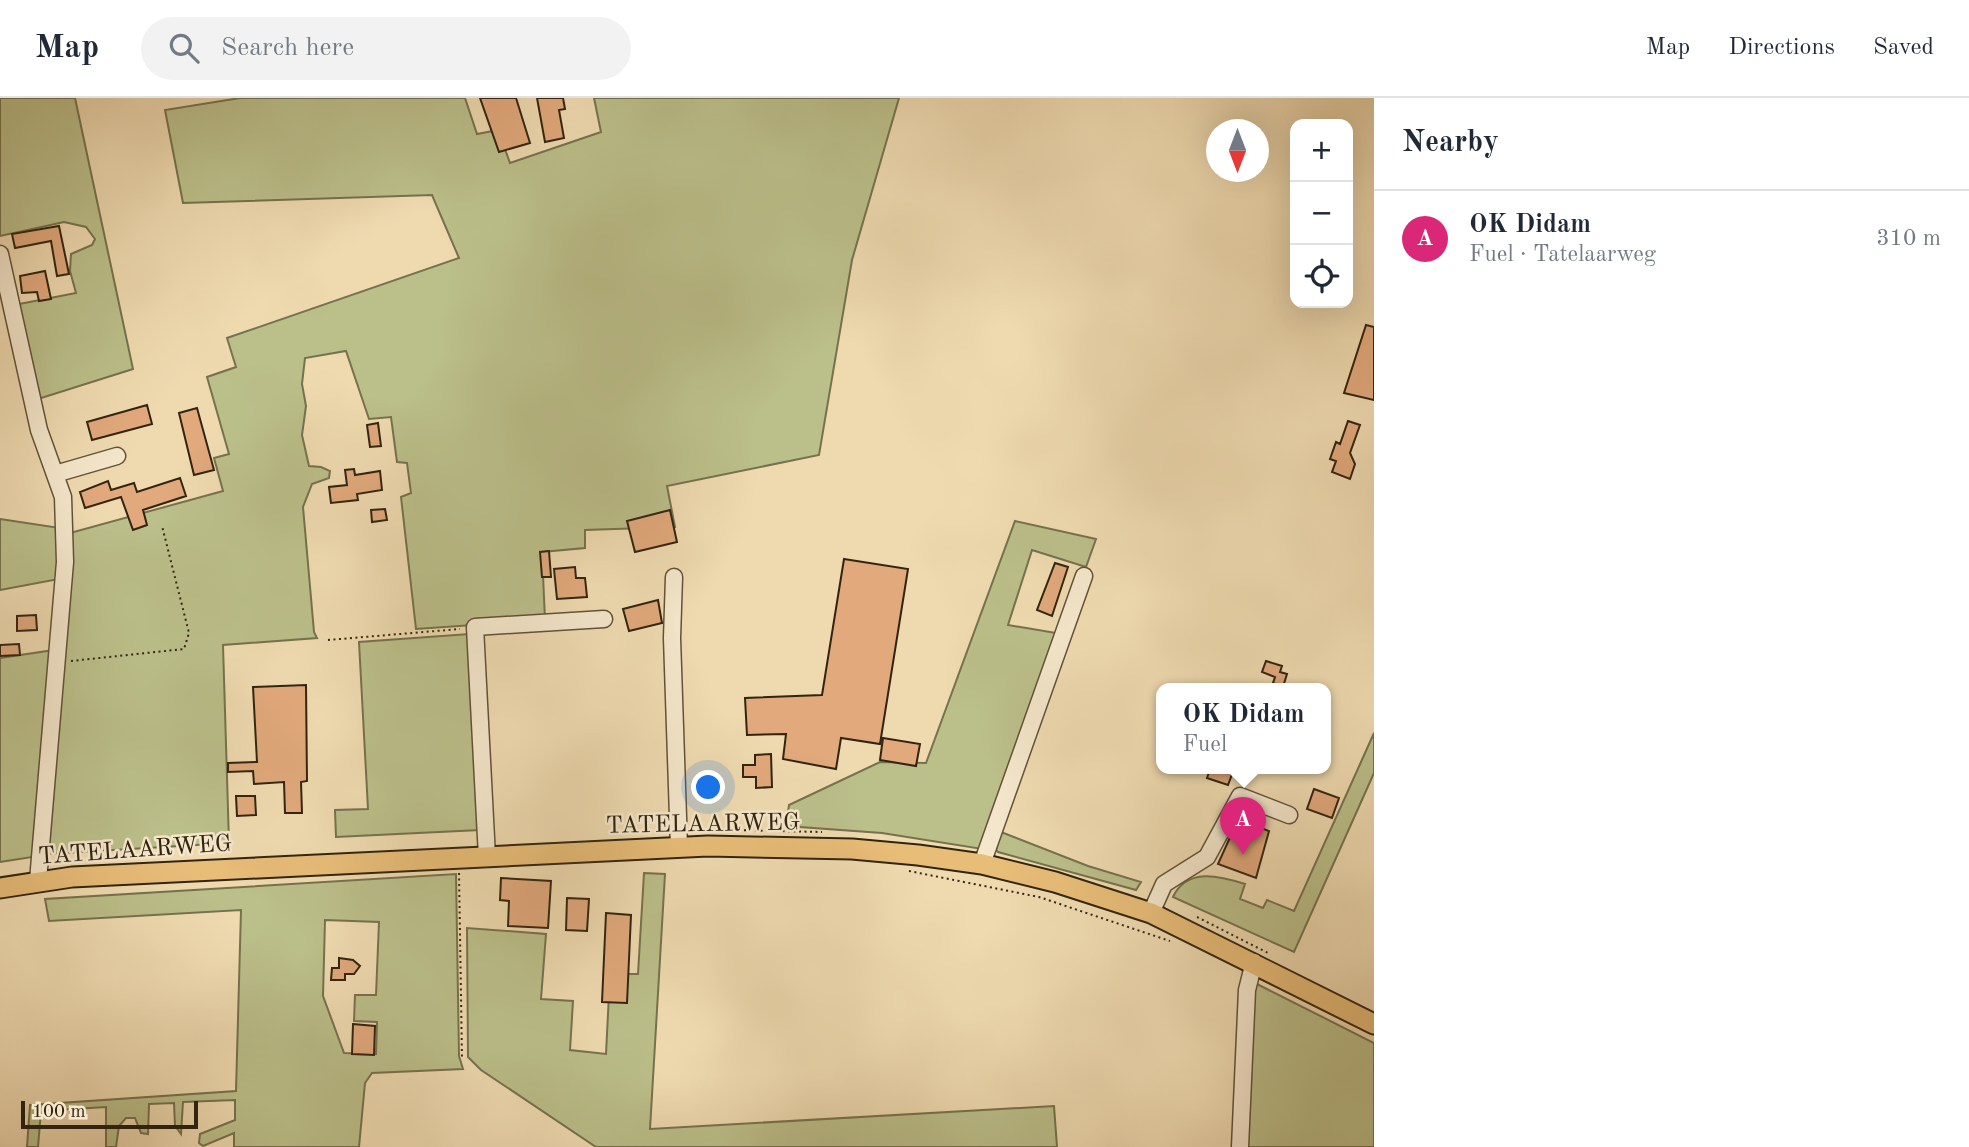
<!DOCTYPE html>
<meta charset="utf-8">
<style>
body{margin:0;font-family:"Old Standard TT",serif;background:#f2f2f3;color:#1f2937}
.controls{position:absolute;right:21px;top:21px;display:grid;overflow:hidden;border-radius:14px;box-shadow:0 7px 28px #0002}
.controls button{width:63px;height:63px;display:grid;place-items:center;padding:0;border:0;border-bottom:2px solid #e0e1e3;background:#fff;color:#1f2937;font:35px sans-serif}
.compass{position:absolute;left:1206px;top:21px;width:63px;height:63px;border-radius:50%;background:#fff;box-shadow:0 7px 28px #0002;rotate:180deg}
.scale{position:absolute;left:21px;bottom:18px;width:177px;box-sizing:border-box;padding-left:7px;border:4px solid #322410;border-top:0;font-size:19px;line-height:24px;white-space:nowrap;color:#322410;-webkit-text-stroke:5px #f5e7cc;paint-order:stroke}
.you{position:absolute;left:709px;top:690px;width:24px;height:24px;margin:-18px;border:5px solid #fff;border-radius:50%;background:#1a73e8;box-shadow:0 0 0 10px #1a73e833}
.badge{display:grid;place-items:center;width:46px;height:46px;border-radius:50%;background:#db2777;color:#fff;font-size:23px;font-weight:700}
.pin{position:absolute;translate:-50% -58px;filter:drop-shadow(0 2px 4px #0008)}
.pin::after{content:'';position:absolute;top:37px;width:24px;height:21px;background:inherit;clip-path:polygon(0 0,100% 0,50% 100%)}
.popup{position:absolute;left:1156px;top:585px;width:175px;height:91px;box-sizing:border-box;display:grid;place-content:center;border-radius:14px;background:#fff;filter:drop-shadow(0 2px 5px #0005);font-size:23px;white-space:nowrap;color:#747a83}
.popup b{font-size:26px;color:#1f2937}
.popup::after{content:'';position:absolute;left:50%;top:100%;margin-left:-14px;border:14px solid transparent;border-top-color:#fff}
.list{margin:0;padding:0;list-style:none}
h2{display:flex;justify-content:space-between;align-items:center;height:91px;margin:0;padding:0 28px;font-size:30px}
h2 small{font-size:23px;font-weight:400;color:#747a83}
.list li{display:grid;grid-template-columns:46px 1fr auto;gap:21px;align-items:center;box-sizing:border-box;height:98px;padding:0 28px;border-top:2px solid #e0e1e3}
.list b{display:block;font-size:26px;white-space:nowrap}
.list p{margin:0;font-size:23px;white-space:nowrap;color:#747a83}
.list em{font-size:23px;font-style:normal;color:#747a83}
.icon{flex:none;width:38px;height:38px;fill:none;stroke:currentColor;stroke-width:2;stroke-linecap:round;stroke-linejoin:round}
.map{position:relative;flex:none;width:1374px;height:1049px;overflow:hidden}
header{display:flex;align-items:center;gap:42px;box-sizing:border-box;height:98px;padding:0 35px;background:#fff;border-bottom:2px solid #e0e1e3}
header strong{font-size:33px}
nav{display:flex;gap:38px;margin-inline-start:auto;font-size:24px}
.search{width:490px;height:63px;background:#f2f2f3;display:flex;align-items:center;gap:18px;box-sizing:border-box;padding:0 24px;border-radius:38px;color:#747a83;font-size:26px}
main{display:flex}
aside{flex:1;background:#fff}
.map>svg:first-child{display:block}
.green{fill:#bbbf8a;stroke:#76724d;stroke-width:2;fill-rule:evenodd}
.building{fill:#e1a97c;stroke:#322410;stroke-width:2}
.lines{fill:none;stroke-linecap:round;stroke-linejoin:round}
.minor-casing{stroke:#615238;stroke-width:19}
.major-casing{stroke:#322410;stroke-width:23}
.path{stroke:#322410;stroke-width:2;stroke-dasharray:2 3.5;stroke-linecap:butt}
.minor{stroke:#f5e7cc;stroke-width:16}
.major{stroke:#e8bd78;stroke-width:19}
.labels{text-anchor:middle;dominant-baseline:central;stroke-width:5;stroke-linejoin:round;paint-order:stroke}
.street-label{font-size:24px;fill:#322410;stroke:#f5e7cc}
</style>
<header>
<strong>Map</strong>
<div class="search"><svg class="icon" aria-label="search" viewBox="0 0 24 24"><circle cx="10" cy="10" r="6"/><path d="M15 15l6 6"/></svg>Search here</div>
<nav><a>Map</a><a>Directions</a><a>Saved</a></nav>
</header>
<main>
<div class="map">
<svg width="1374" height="1049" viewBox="0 0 1374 1049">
<rect width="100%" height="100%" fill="#efdab0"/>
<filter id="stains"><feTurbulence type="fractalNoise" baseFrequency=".00286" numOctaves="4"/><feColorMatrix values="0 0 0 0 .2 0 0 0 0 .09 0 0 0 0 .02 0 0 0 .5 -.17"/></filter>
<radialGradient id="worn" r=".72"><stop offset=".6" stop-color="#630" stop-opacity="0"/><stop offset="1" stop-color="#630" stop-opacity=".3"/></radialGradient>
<!-- green -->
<path class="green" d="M0,0h75l58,271 -98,31 -21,-95 62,-12 -6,-22 1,-17 21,-9 3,-6 -9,-12 -22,-5 -64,14z
M240,0h225l12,36 21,-4 12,33 91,-31 -7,-34h305l-47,162 -33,195 -152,31 8,41 -90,3v18l-43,4 3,68 -129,9 -15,-132 10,-4 -4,-30 -10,-1 -6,-45 -22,2 -23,-68 -41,7 -3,26 4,22 -4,29 7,31 12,1 9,4 -1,7 -17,6 -9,23 11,125 3,6 -94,7 6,198 -181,11 22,-321 153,-42 -9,-33 15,-4 -22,-77 29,-10 -9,-29 232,-80 -27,-63 -249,8 -18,-93z
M0,421l60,9 -1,51 -59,11z
M1015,423l81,18 -10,28 -54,-17 -24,75 54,9 -80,215 -100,-16 -96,-7 3,-21 91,-43 46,1z
M469,536l11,196 -144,7 -1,-27 33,-1 -9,-167z
M54,552l-15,206 -39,6v-204z
M1374,635v40l-80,179 -121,-55c14,-30 47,-21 72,-13l-5,15 23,9 4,-8 27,11z
M1001,734l87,34 53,16 -5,8 -138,-38 -2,-2z
M644,775l21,1 -15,255 404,-23 3,41h-461l-115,-77 -13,-13 -1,-129 79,6 -5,65 32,2 -3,49 36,4 4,-80h28z
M456,776l3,182 4,13 -91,4 -7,10 -6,64h-125v-14l-31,13 -4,-3 1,-9 35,-14v-20l-52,2 -2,32 -6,-8 -1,-23 -25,1 -1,30 -7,-1 -6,-15h-9l-7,8 -3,21h-10v-40l-65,4 -3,36h-11l3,-42 206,-14 5,-181 -192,11 -4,-22zM325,822l54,2 -3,73h-21l-1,26 23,1 -1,32 -32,-1 -21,-57z
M1255,885l119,60v104h-127z"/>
<!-- building -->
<path class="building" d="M480,0h36l14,45 -31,9z
M537,0h26l2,11 -6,1 5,28 -19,4z
M59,128l10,48 -12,2 -6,-35 -36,7 -3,-14z
M45,173l6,28 -12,2 -2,-9 -15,1 -2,-17z
M1366,227l8,2v73l-30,-7z
M147,307l5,19 -60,16 -5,-18z
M197,310l17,62 -20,5 -15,-62z
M1348,323l12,4 -10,28 5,11 -5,15 -18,-7 4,-11 -6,-2 6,-17 4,2z
M378,325l3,23 -11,1 -3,-22z
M354,371l1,6 25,-4 2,19 -25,4 1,6 -27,3 -2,-16 18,-2 -2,-15z
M180,380l6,18 -43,14 4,15 -14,5 -12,-33 -36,11 -5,-16 28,-11 3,9 23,-7 3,9z
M385,411l2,11 -15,2 -1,-12z
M670,412l7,32 -42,10 -8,-31z
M549,453l2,26h-9l-2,-25z
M844,461l64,10 -28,175 -39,-6 -5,31 -53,-10 3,-25 -39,1 -2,-37 77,-3z
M1055,465l13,4 -16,49 -15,-6z
M575,469l1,11h9l2,19 -30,2 -3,-30z
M658,502l4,23 -33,8 -6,-22z
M36,517l1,15 -20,1v-15z
M19,546l1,11 -20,1v-11z
M1266,563l16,5 -2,6 7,2 -4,13 -10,-4 2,-6 -13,-5z
M306,587l1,96 -6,1 1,31h-17l-1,-31 -30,2 -1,-13 -25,1v-9l29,-1 -4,-75z
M883,640l37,6 -4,22 -36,-6z
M771,656l1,33 -16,1v-11h-13v-12h12v-10z
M1210,671h24l-6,16 -21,-7z
M1314,691l25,9 -7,20 -25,-9z
M236,698h19l1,19 -19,1z
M1246,724l23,9 -13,47 -38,-14 14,-31 9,3z
M501,780l50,3 -3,47 -40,-2 1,-25 -9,-1z
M567,800l22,1 -2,32 -21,-1z
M606,815l25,2 -4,88 -25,-1z
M339,860l14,2 7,6 -6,8h-9v6h-14l1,-12h7z
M353,926l22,2 -1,29 -22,-1z"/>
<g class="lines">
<defs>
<path id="minor" d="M0,156l39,176 24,67 2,65 -27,319
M55,376l62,-18
M674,479l-2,61 7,209
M487,759l-12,-230 129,-8
M982,766l102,-288
M1151,815l13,-29 43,-27 33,-61 49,19
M1240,1049l7,-157 7,-28"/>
<path id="major" d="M0,790l72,-11 636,-31 144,3 66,6 64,9 73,18 96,31 223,111"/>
</defs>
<!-- minor casing -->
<use href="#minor" class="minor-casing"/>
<!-- major casing -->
<use href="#major" class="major-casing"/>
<!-- path -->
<path class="path" d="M328,542l132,-11
M71,563l113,-12 5,-16 -27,-107
M733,732l89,2
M638,735l26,-2
M909,773l130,26 131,44
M459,775l3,186
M1197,819l73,37"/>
<!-- minor -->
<use href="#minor" class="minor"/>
<!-- major -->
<use href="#major" class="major"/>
</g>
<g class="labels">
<!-- street labels -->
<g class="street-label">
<text transform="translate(703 727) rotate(-1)">TATELAARWEG</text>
<text transform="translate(135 753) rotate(-4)">TATELAARWEG</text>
</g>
</g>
<rect width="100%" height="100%" filter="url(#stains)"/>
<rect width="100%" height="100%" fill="url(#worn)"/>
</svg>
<div class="controls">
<button>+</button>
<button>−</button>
<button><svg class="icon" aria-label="locate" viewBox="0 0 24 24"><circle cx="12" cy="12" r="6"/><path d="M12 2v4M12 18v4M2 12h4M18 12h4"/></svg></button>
</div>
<svg class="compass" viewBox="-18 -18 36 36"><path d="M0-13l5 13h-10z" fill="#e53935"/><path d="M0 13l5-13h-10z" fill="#747a83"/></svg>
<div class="scale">100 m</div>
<div class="you"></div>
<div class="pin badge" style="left:1243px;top:757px">A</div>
<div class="popup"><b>OK Didam</b>Fuel</div>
</div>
<aside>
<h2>Nearby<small></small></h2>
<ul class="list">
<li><span class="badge">A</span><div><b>OK Didam</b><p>Fuel · Tatelaarweg</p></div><em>310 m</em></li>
</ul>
</aside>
</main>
